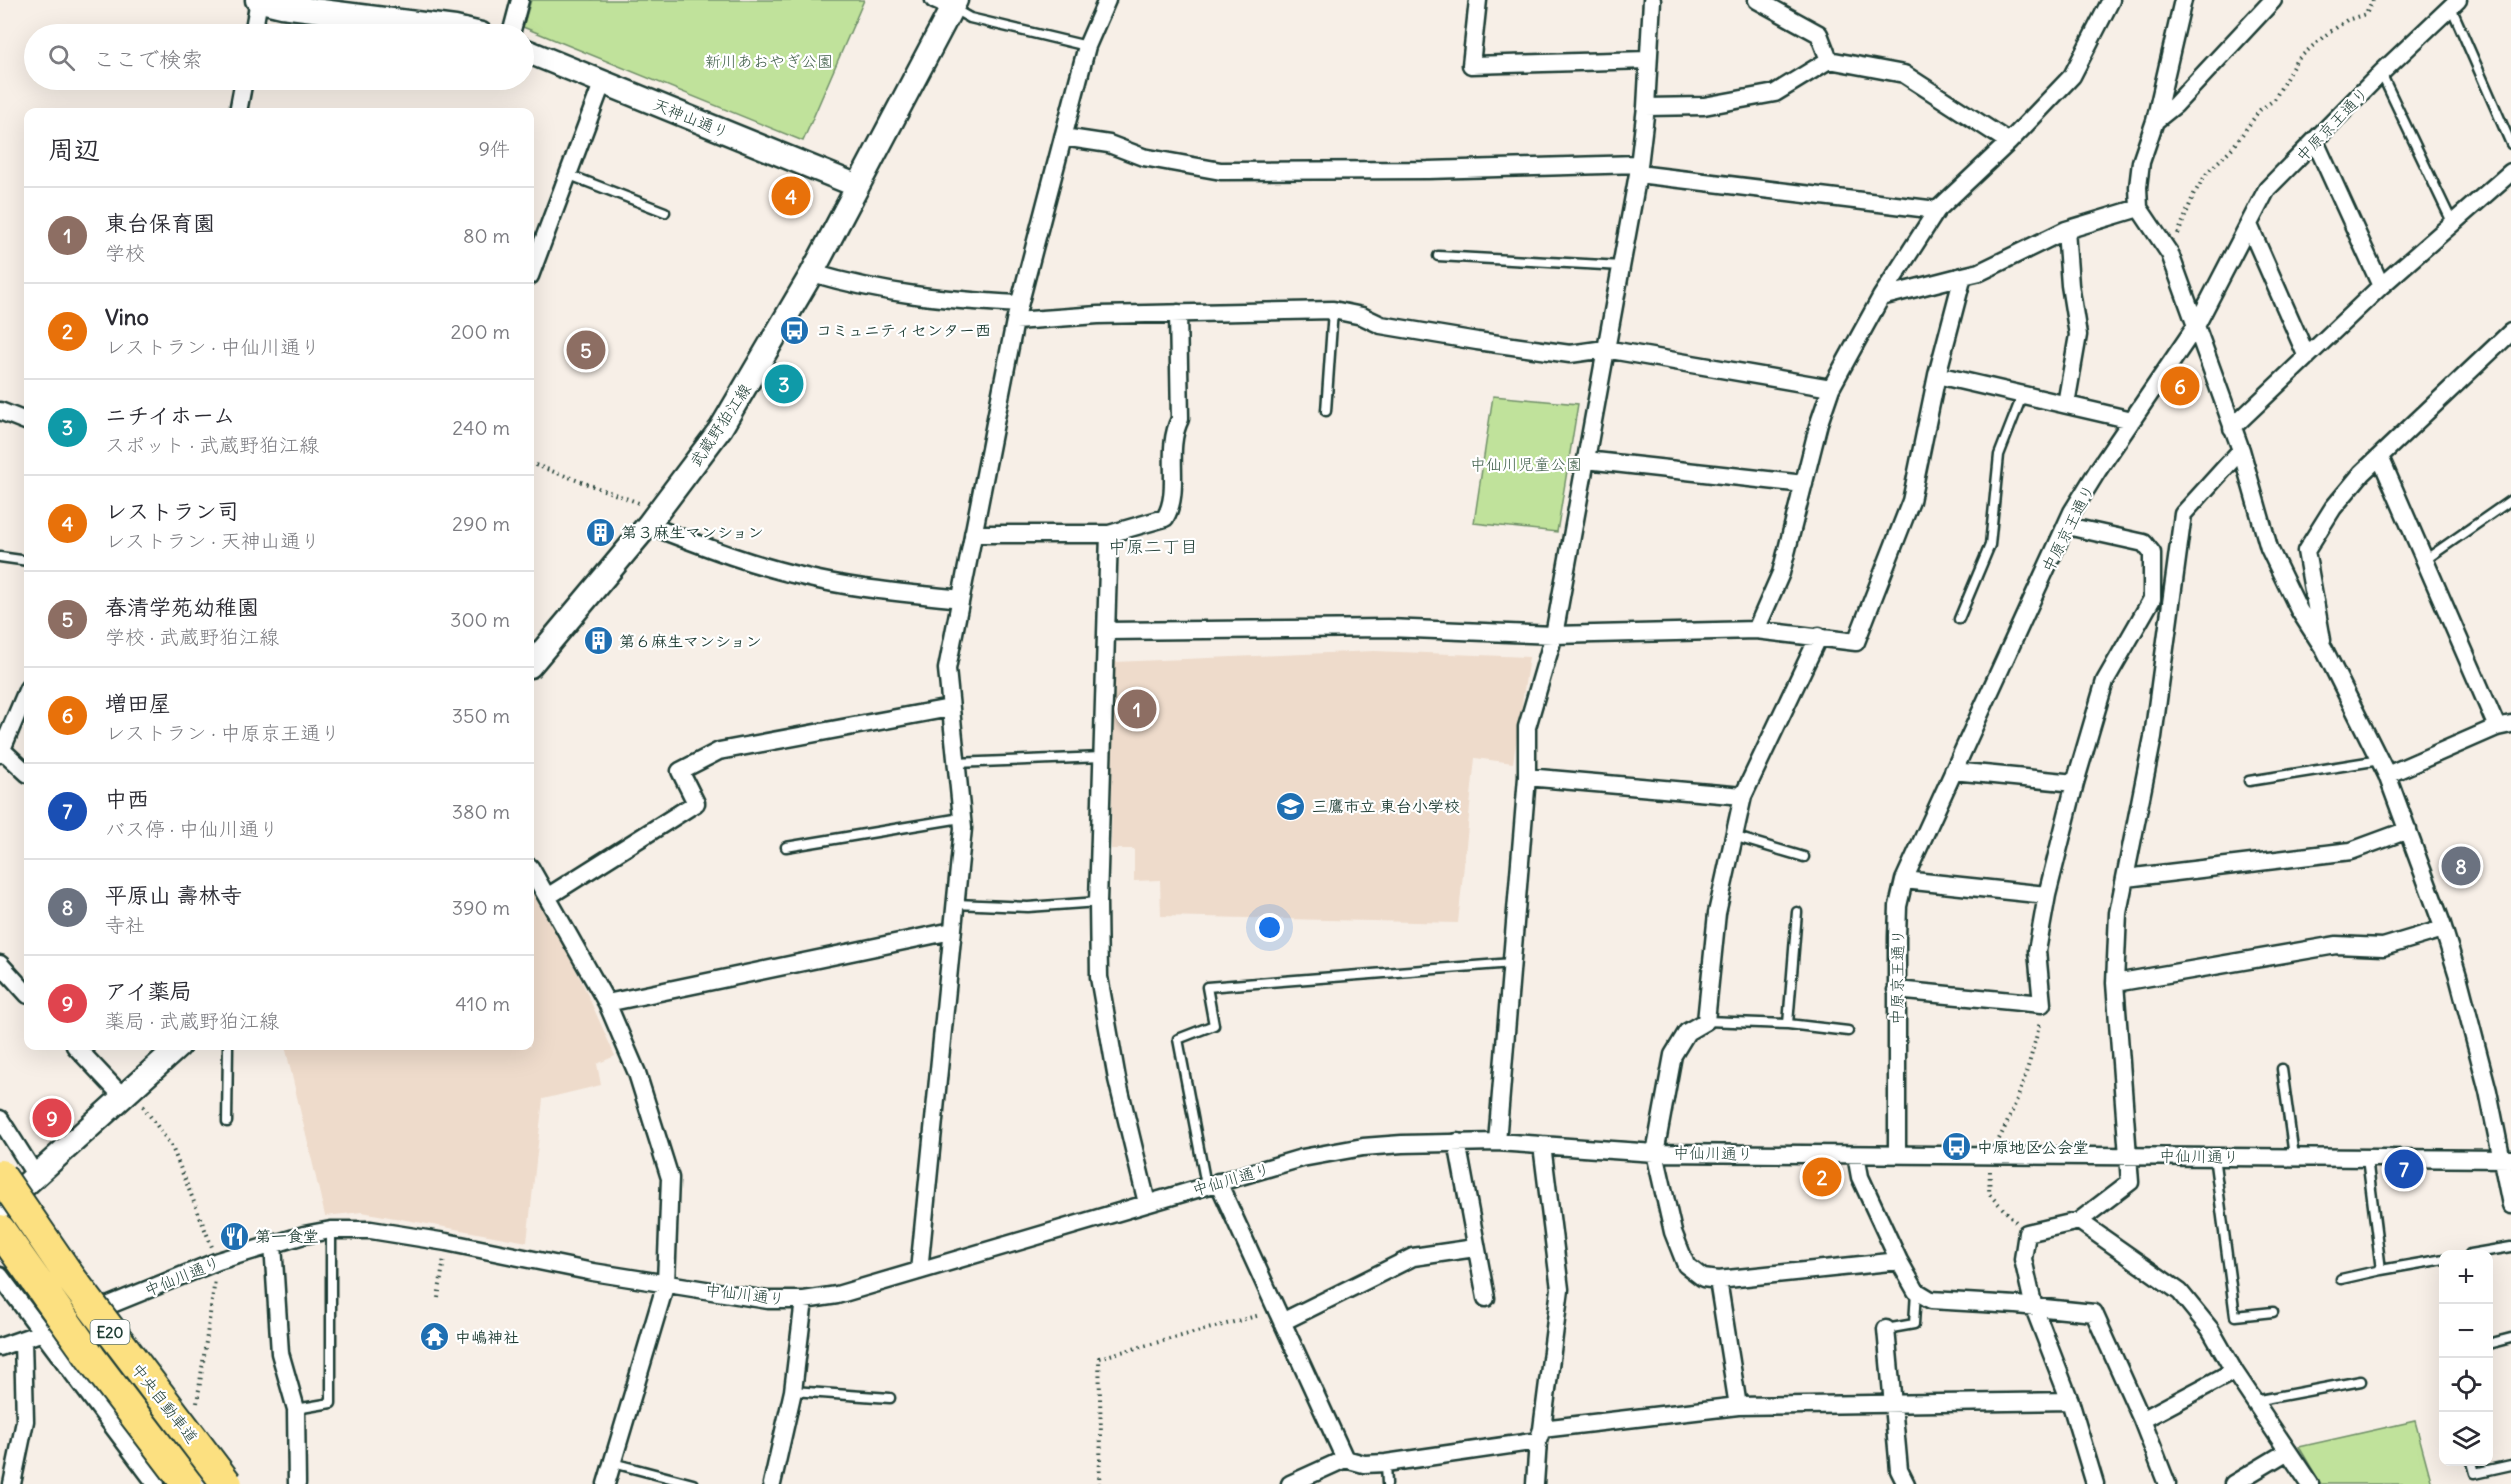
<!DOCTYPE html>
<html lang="ja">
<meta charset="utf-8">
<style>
body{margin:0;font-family:Delius,"Klee One",sans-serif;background:#f7f7f7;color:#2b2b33}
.controls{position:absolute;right:18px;bottom:18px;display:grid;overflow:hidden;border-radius:12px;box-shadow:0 6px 24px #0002}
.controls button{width:54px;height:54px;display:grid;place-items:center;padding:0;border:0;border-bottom:2px solid #e1e1e2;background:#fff;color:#2b2b33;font:30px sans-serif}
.you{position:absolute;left:1270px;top:928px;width:21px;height:21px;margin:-15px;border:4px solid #fff;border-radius:50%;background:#1a73e8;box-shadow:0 0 0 9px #1a73e833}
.badge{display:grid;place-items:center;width:39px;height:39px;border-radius:50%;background:#1f6fb2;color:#fff;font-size:20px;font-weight:700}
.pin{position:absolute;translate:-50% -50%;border:3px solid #fff;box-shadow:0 2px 6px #0006}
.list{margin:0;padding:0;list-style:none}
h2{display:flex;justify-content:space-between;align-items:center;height:78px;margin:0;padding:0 24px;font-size:26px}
h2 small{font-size:20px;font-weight:400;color:#7c7c81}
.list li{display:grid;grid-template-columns:39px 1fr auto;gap:18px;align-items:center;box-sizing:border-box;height:96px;padding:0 24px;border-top:2px solid #e1e1e2}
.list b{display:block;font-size:22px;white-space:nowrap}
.list p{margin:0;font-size:20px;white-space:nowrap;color:#7c7c81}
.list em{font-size:20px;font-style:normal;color:#7c7c81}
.icon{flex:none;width:33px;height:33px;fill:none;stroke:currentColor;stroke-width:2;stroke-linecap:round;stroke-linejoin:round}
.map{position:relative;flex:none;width:2511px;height:1484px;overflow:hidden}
.search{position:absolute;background:#fff;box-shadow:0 6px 24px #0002;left:24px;top:24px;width:510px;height:66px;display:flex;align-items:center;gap:15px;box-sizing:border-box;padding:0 21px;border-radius:33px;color:#7c7c81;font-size:22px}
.panel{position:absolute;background:#fff;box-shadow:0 6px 24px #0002;left:24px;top:108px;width:510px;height:942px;border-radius:12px}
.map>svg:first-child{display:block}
.built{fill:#eedbcb}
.green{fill:#c0e29b;stroke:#709068;stroke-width:1.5}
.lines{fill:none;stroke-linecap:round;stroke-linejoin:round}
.lane-casing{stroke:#1f3d34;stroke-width:13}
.street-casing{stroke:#1f3d34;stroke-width:21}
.secondary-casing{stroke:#1f3d34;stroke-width:27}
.path{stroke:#1f3d34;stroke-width:4;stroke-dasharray:1.5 4.5;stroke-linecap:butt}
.lane{stroke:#fff;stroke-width:8}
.street{stroke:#fff;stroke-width:16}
.secondary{stroke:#fff;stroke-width:22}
.highway-bridge-casing{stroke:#1f3d34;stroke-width:34;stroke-linecap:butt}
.highway-bridge{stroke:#fce080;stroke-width:30}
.labels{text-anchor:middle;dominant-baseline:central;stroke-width:4.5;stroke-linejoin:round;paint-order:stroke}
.shield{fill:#fff;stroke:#627771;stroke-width:1.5}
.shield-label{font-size:15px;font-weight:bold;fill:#1f3d34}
.park-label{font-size:16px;fill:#3f5e49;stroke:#fff}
.street-label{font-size:16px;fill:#1f3d34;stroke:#fff}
.poi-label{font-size:16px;font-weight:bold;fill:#1f3d34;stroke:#fff;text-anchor:start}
.neighbourhood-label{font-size:18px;fill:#1f3d34;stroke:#fff}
</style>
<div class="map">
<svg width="2511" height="1484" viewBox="0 0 2511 1484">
<rect width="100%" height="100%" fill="#f7efe7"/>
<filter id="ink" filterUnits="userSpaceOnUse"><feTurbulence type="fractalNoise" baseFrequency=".0167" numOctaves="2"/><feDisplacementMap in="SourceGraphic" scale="12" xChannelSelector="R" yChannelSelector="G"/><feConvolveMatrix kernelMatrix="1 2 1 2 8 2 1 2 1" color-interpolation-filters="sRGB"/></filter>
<g filter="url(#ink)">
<!-- built -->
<path class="built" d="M1374,651l155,6 -16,106 -38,-5 -17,165 -297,-7 -1,-36 -26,1v-32h-23l3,-187z
M530,880l52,102 33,74 -18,8 4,21 -58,14 -16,143 -165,-30 -37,4 -40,-170h245z"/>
<!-- green -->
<path class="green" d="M531,0h333l-61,141 -280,-114z
M1493,396l85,8 -21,128 -83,-9z
M2415,1421l17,63h-111l-22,-37z"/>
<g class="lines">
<defs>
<path id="lane" d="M2451,7l60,137
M952,8l18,10 117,28
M2381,73l71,149
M567,174l98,38
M1438,256l184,10
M1326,411l7,-101
M0,557l28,4
M2425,560l86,-60
M1959,619l31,-74 9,-90 23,-59
M955,763l147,-6
M2249,781l131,-21
M1733,836l71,21
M786,847l175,-29
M955,904l73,3 70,-5
M1706,1021l82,3 60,7
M1788,1024l9,-112
M2282,1069l12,87
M227,1122l1,-76
M2214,1156l21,160 38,-4
M2367,1158l14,112 63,-11
M1206,1185l-28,-146 36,-14 -7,-38 305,-24
M2470,1254l41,-7
M2341,1279l40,-9
M1886,1329l28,-5 2,-33
M2488,1344l23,-6
M793,1391l97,7
M2254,1401l107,-20
M296,1409l35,-6v-173
M2472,1462l3,11 36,-8
M613,1463l80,21
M1386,1463l1,21"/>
<path id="street" d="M934,0l18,8
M1478,0l-7,65 177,-5
M1757,0l62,34 10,26
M2183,0l-28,121 -14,41 -3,25 1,21 31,46 71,196 28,98 30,62 25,39 63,126 55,149 16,52 30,115 23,114
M253,34l6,-34
M511,34l9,-34
M1646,107l58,-1 71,-13 54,-33 75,14 105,68
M238,112l6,-32
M2155,121l20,-16 98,-105
M1063,137l46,7 34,13 78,14 207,-1 211,-6
M2315,141l66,145
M1638,174l299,36
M2249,225l58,132
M2066,230l4,55 8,50 -12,69
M812,273c72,21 132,27 207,31
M530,276l73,-195
M1881,297l82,-21
M1015,321l83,-6 235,-5 29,6 19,9 96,16 93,13 35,-5 226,39
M1937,375l195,45
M0,411l28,11
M2232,428l149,-142 130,-114
M2380,457l117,270
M1586,460l218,24
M648,525c50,19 100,39 153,51 52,13 106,17 159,23
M2067,526l77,17 8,10v46l-47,82 -30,102
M973,534h136l56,-16c17,-28 -1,-67 15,-99l-2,-106
M1109,534l-11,368 1,75 18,102 30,124
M1756,630l25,-57 38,-150 12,-35 50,-91 56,-87 72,-68 63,-66 39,-76
M1106,631l282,-3 166,7 202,-5 100,12 55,-141 26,-126 26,-99 17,-4 86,-42 73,-22
M2322,640l-16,-89 27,-43 29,-35 149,-141
M0,748l28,26
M0,754l28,-66
M2387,775l110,-48 14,-3
M1527,777l216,19
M530,867l77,136 30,70 33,105 -4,105 -60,201
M2126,878l225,-27 57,-21
M1904,880l143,15
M547,897l149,-94 -16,-32 39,-20 231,-43
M0,964l28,31
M2115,983l221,-38 47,2 60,-18
M1896,990l146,14 -5,-53 10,-56 28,-112 -122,-12
M607,1003l345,-72
M75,1046l48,51
M0,1119l36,57
M1457,1142l29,156
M1497,1142l30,-365v-50l27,-92 84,-461 8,-67 6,-107
M1897,1154v-217l1,-31 6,-26 168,-368 26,-42 98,-144 71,-137 114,-116 77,-73
M1856,1155l4,22 39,84 17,30 15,9 85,5 78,8 48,107 25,64
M1218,1182l127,277 -55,25
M2079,1221l101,71 30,37 24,42 76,113
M273,1244l7,109 16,56 1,75
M919,1271l44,-443 -16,-159 68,-348 72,-275 20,-46
M0,1276l156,208
M1718,1280l-15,-2 -17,-13 -13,-33 -18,-79 18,-98 14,-23 19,-11 11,-108 26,-117 76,-160
M1282,1322l131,-65 62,-9
M1886,1329l13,141 7,14
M0,1347l43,-15 175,-71 86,-26 27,-5h40l75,12 147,30 175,28h36l33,-5 465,-137 61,-11 39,-3 95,-2 158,11 856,6
M1738,1406l332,-5
M2142,1420l92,-49
M1542,1429l196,-23 -20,-126 181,-19
M1345,1459l19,5 22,-1 152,-22
M12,1484l13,-63 -2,-81
M772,1484l21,-93 11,-91
M1535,1484l3,-43 4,-12 18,-140 -18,-144
M2095,1484l-25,-83 -36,-93 -11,-49 4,-26 52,-12 51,-39 -15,-199 3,-70 35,-176 30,-223 58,-64
M2233,1484l55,-33"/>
<path id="secondary" d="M257,0l25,6 173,22 26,6
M524,50l334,136
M530,666l118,-141 73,-97 91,-155 144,-273
M0,1208l179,-162"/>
</defs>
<!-- lane casing -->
<use href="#lane" class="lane-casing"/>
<!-- street casing -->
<use href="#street" class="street-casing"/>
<!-- secondary casing -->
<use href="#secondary" class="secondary-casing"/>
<!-- path -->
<path class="path" d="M2178,234l16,-40 13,-21 26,-26 27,-37 14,-10 22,-39 27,-24 24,-17 19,-6 7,-14
M530,463l109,40
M143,1106l29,41 40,100
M1999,1139c20,-38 31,-76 41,-117
M1990,1171l-1,23 27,28
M438,1298l6,-40
M197,1403l18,-123
M1099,1484l2,-48 -2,-78 161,-43"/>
<!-- lane -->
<use href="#lane" class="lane"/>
<!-- street -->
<use href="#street" class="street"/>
<!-- secondary -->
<use href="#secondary" class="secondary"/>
<defs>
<path id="highway-bridge" d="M0,1175l70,102 157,207
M0,1230l91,128 96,126"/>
</defs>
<!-- highway-bridge casing -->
<use href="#highway-bridge" class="highway-bridge-casing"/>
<!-- highway-bridge -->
<use href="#highway-bridge" class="highway-bridge"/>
</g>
</g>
<!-- icons -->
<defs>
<symbol id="bus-disc" viewBox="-11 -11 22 22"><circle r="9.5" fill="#1f6fb2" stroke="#fff"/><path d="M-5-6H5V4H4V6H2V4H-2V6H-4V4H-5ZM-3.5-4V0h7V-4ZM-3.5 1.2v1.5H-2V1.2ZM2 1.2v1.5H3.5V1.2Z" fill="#fff"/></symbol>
<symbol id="building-disc" viewBox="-11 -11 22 22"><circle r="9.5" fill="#1f6fb2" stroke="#fff"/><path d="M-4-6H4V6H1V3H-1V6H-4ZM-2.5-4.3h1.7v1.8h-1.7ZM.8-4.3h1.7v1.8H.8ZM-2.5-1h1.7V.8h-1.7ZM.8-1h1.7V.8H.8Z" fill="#fff"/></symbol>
<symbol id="school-disc" viewBox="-11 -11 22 22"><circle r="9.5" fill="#1f6fb2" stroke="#fff"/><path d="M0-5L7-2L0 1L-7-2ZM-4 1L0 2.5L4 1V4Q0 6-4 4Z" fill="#fff"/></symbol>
<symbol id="restaurant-disc" viewBox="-11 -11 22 22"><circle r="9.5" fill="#1f6fb2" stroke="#fff"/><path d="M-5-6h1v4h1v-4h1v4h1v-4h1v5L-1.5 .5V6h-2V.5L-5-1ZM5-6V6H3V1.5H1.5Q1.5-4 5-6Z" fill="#fff"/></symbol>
<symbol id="temple-disc" viewBox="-11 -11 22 22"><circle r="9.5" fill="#1f6fb2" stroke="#fff"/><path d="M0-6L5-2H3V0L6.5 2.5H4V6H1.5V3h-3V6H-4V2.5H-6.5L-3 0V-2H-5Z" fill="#fff"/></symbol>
</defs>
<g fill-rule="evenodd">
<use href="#bus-disc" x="778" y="314" width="33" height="33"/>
<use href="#building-disc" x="584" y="516" width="33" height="33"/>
<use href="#building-disc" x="582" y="624" width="33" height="33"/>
<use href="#school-disc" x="1274" y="790" width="33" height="33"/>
<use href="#bus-disc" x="1940" y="1130" width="33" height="33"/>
<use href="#restaurant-disc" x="218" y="1220" width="33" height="33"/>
<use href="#temple-disc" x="418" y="1320" width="33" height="33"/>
</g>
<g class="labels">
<!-- shield labels -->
<rect class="shield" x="90.5" y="1320" width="39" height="24" rx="4.5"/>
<g class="shield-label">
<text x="110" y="1332">E20</text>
</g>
<!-- park labels -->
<g class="park-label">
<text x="769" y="61">新川あおやぎ公園</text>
<text x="1526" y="464">中仙川児童公園</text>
</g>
<!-- street labels -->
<g class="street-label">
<text transform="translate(691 118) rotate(22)">天神山通り</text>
<text transform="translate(2332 124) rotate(-46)">中原京王通り</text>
<text transform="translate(720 425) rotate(-56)">武蔵野狛江線</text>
<text transform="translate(2068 528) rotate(-63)">中原京王通り</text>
<text transform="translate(1897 977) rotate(-89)">中原京王通り</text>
<text transform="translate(1713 1153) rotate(1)">中仙川通り</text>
<text transform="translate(2199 1156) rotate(1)">中仙川通り</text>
<text transform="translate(1231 1179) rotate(-16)">中仙川通り</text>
<text transform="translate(182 1276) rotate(-22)">中仙川通り</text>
<text transform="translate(745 1294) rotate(7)">中仙川通り</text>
<text transform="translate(165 1403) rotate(52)">中央自動車道</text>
</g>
<!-- poi labels -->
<g class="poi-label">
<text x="816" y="330">コミュニティセンター西</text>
<text x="621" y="532">第３麻生マンション</text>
<text x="619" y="641">第６麻生マンション</text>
<text x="1312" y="806">三鷹市立 東台小学校</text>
<text x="1977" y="1147">中原地区公会堂</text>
<text x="255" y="1236">第一食堂</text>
<text x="455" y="1337">中嶋神社</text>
</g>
<!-- neighbourhood labels -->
<g class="neighbourhood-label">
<text x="1153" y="546">中原二丁目</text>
</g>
</g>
</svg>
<div class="controls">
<button>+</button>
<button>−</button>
<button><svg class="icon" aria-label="locate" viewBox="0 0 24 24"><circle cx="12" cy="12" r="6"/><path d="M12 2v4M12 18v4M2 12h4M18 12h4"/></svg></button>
<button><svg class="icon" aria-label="layers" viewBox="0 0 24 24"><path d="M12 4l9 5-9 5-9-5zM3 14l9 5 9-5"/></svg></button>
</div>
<div class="you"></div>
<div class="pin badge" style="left:1137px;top:709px;background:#8d6e63">1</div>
<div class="pin badge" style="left:1822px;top:1177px;background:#e8710a">2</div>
<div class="pin badge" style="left:784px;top:384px;background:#0f9aa8">3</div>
<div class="pin badge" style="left:791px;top:196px;background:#e8710a">4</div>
<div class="pin badge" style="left:586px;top:350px;background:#8d6e63">5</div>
<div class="pin badge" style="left:2180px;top:386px;background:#e8710a">6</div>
<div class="pin badge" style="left:2404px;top:1169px;background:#1a4fb4">7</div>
<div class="pin badge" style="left:2461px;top:866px;background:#6b7280">8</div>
<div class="pin badge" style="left:52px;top:1118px;background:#e0444e">9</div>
<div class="search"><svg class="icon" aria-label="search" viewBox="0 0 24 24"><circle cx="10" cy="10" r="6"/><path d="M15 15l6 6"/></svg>ここで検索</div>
<section class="panel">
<h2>周辺<small>9件</small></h2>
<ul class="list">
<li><span class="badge" style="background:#8d6e63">1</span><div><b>東台保育園</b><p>学校</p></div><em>80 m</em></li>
<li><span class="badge" style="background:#e8710a">2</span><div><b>Vino</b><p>レストラン · 中仙川通り</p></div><em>200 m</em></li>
<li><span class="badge" style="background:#0f9aa8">3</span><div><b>ニチイホーム</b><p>スポット · 武蔵野狛江線</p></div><em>240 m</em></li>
<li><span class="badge" style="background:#e8710a">4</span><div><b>レストラン司</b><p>レストラン · 天神山通り</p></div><em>290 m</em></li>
<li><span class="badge" style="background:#8d6e63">5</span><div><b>春清学苑幼稚園</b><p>学校 · 武蔵野狛江線</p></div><em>300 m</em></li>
<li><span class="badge" style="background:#e8710a">6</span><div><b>増田屋</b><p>レストラン · 中原京王通り</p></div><em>350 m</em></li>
<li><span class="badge" style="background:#1a4fb4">7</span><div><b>中西</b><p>バス停 · 中仙川通り</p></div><em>380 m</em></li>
<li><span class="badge" style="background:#6b7280">8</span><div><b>平原山 壽林寺</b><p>寺社</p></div><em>390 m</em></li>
<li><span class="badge" style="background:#e0444e">9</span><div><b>アイ薬局</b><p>薬局 · 武蔵野狛江線</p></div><em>410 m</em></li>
</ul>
</section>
</div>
